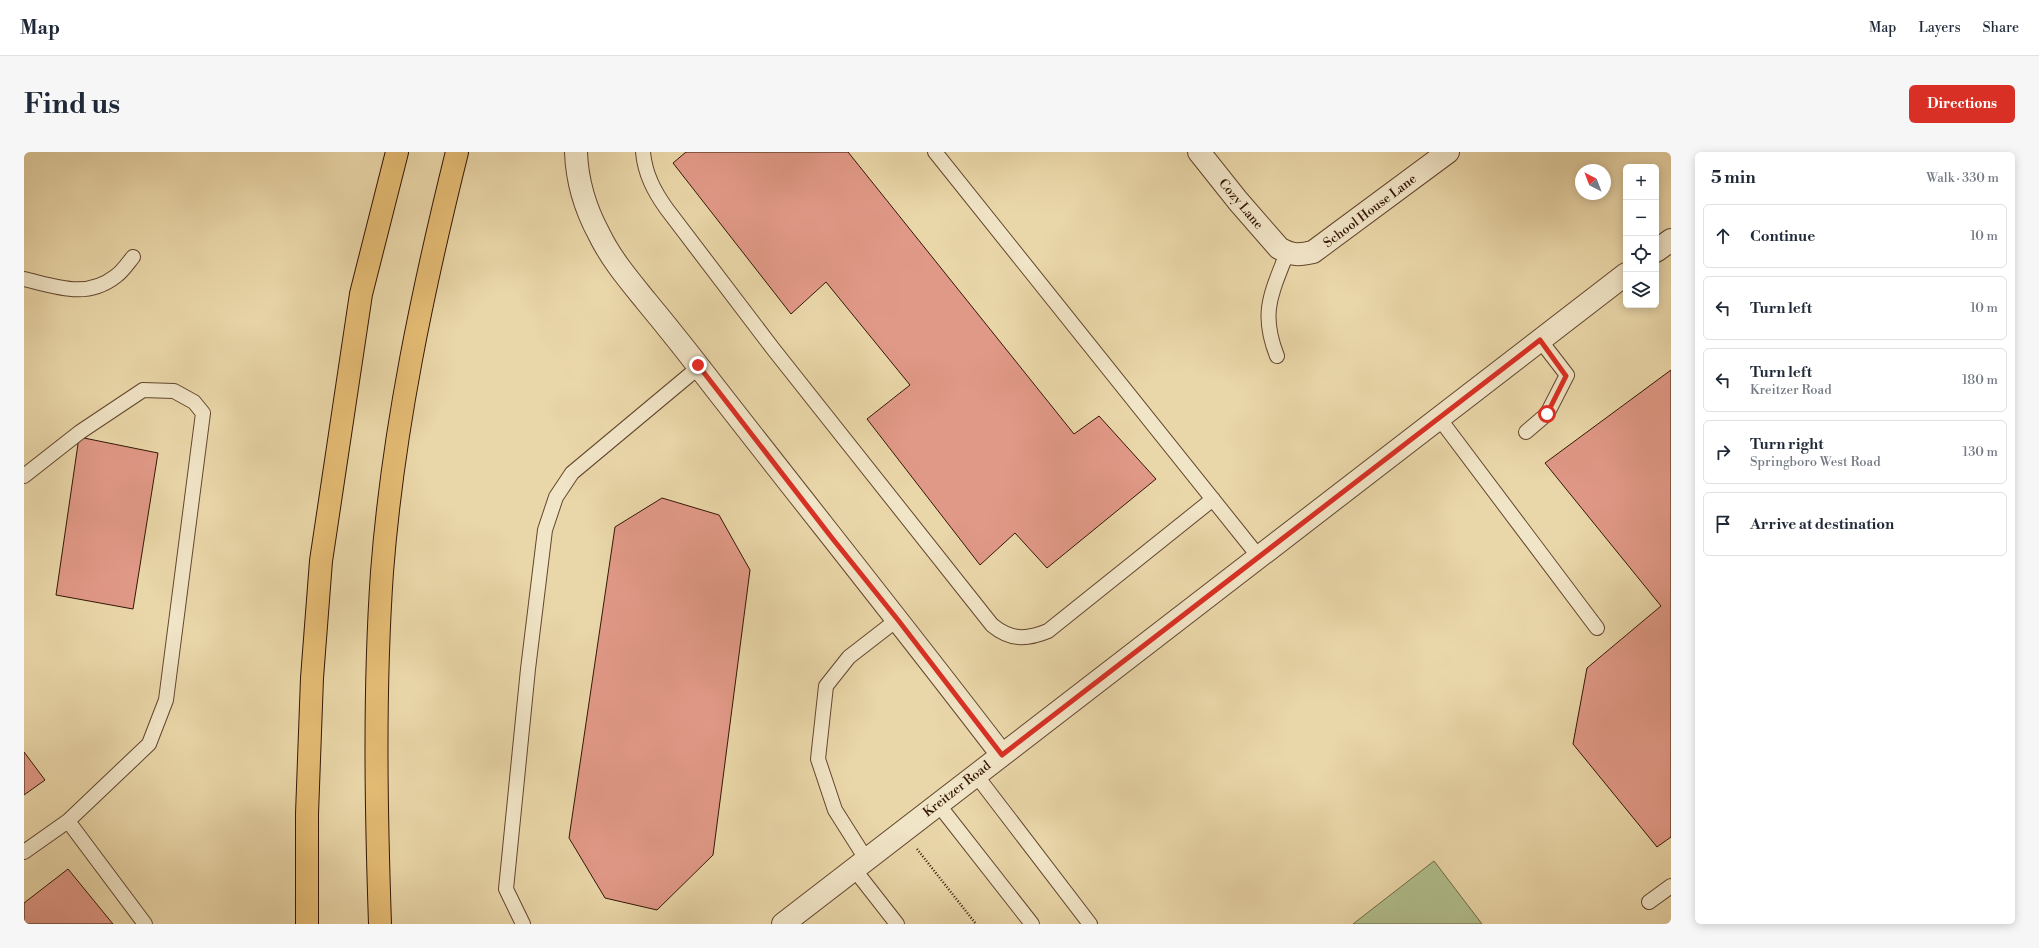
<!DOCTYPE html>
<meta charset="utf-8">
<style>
body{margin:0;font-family:"Libre Bodoni",serif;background:#f6f6f7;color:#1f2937}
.controls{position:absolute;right:12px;top:12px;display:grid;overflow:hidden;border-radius:6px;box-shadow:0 2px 10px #0003}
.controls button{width:36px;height:36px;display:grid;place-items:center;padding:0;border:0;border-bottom:1px solid #e0e1e3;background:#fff;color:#1f2937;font:20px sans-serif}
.compass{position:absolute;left:1551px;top:12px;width:36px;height:36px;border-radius:50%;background:#fff;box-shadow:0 2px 10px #0003;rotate:318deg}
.stop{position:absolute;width:12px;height:12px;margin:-9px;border:3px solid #d93025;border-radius:50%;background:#fff}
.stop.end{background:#d93025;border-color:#fff;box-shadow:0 1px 4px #0008}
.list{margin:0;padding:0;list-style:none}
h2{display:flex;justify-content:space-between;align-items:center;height:52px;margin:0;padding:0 16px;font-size:17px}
h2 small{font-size:13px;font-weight:400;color:#747a83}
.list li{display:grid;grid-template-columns:26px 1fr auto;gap:12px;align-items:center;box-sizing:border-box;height:64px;margin:0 8px 8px;padding:0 8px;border:1px solid #e0e1e3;border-radius:6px}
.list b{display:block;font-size:15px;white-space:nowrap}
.list p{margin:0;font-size:13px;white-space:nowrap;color:#747a83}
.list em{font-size:13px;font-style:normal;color:#747a83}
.icon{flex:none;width:22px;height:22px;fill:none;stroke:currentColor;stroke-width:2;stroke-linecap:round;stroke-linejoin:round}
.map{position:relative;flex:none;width:1647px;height:772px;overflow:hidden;border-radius:6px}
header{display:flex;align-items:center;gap:24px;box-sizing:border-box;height:56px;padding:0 20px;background:#fff;border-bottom:1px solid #e0e1e3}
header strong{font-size:19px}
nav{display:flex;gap:22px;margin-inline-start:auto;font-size:14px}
.intro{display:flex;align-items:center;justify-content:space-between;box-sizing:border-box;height:96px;padding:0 24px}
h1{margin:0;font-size:28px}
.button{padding:10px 18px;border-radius:6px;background:#d93025;color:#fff;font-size:14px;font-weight:700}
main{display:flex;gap:24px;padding:0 24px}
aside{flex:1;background:#fff;border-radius:6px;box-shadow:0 2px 10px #0003}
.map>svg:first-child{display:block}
.green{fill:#b0bf8d;stroke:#726a49}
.building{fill:#e19987;stroke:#341605}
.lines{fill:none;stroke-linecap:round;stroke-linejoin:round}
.lane-casing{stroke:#62462e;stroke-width:16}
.street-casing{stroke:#62462e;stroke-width:24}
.highway-casing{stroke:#341605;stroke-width:24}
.path{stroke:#341605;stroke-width:2.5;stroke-dasharray:1 2;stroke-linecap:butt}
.lane{stroke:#f1e5c7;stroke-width:14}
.street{stroke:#f1e5c7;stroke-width:22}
.highway{stroke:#e5bc74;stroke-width:22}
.route{stroke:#d93025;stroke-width:5}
.labels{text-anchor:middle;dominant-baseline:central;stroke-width:3;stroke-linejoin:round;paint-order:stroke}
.street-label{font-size:13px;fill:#341605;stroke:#f1e5c7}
</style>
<header>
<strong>Map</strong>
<nav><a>Map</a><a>Layers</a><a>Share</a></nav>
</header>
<div class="intro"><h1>Find us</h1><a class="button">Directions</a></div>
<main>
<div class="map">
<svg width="1647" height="772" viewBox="0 0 1647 772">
<rect width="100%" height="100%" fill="#ead7a9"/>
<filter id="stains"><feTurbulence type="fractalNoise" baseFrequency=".005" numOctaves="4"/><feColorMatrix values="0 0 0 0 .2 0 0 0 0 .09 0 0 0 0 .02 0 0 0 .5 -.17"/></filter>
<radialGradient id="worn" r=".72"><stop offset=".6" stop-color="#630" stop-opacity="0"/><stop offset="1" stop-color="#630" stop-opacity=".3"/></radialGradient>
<!-- green -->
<path class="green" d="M1410,709l48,63h-129z"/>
<!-- building -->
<path class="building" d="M662,0h162l226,282 25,-18 57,63 -109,89 -32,-35 -35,32 -113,-146 43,-34 -84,-103 -35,32 -118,-151z
M1647,218v467l-14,10 -84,-103 14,-76 74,-62 -116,-143z
M55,285l79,16 -25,156 -77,-14z
M638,346l57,17 31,55 -37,285 -56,55 -52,-12 -36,-60 46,-311z
M0,600l21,28 -21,15z
M44,717l45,55h-89v-21z"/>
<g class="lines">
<defs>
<path id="lane" d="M619,0c2,22 11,39 23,56l108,142 218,275c18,15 34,15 56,6l165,-132
M911,0l324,405
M0,127c33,8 63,20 92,-3 7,-5 12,-13 17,-19
M1253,204c-17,-43 -6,-62 10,-103
M1415,266l158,210
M1502,280l21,-18 20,-39 -27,-35
M0,324l56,-44 63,-42 31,1 20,11 9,11 -37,287 -17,44 -81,77 -44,31
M952,623l114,149
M914,652l94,120
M44,669l77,103
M842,707l-31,-49 -17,-51 8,-73 23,-29 49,-38
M830,717l43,55
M1625,750l22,-16
M499,772l-17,-35 22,-220 17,-139 11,-33 16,-24 127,-106"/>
<path id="street" d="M552,0c1,29 9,56 23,82 12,25 30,46 47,67 24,29 47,58 70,88 95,122 192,243 286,366
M1175,0l39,49 41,47c13,8 21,7 34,4l135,-100
M1632,99l15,-11
M759,772l843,-650"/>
<path id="highway" d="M283,772v-110l5,-136 9,-117 40,-267 36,-142
M356,772c-4,-117 -6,-235 2,-352 11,-142 41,-283 75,-420"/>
</defs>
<!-- lane casing -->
<use href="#lane" class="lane-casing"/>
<!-- street casing -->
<use href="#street" class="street-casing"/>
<!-- highway casing -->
<use href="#highway" class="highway-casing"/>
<!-- path -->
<path class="path" d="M893,697l59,75"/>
<!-- lane -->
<use href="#lane" class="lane"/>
<!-- street -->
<use href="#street" class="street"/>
<!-- highway -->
<use href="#highway" class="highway"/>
</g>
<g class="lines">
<!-- route -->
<path class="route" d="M674,213l134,173 66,82 104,135 538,-415 26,36 -19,38"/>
</g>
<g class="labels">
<!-- street labels -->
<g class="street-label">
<text transform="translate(1217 52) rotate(50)">Cozy Lane</text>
<text transform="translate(1346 59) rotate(-37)">School House Lane</text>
<text transform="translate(933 637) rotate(-38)">Kreitzer Road</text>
</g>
</g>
<rect width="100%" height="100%" filter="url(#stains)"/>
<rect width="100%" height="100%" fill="url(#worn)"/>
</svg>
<div class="controls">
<button>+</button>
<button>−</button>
<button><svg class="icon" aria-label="locate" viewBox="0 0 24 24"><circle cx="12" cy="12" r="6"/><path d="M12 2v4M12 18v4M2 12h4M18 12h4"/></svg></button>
<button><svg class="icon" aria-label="layers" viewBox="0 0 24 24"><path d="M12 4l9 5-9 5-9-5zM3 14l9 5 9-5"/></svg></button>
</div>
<svg class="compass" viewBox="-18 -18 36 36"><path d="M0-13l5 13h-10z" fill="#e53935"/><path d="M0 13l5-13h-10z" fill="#747a83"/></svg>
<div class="stop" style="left:1523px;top:262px"></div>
<div class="stop end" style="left:674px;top:213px"></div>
</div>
<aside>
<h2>5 min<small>Walk · 330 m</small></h2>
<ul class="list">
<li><svg class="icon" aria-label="ahead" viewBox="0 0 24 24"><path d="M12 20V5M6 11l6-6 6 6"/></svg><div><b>Continue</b></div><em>10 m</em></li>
<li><svg class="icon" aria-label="left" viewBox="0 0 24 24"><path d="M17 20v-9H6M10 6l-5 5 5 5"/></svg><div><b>Turn left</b></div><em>10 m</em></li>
<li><svg class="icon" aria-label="left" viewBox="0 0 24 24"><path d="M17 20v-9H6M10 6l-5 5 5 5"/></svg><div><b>Turn left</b><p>Kreitzer Road</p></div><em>180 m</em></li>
<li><svg class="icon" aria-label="right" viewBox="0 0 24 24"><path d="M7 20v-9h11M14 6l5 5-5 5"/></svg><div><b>Turn right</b><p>Springboro West Road</p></div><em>130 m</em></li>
<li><svg class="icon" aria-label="arrive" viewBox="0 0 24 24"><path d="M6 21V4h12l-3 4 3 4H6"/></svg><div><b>Arrive at destination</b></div></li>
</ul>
</aside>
</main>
